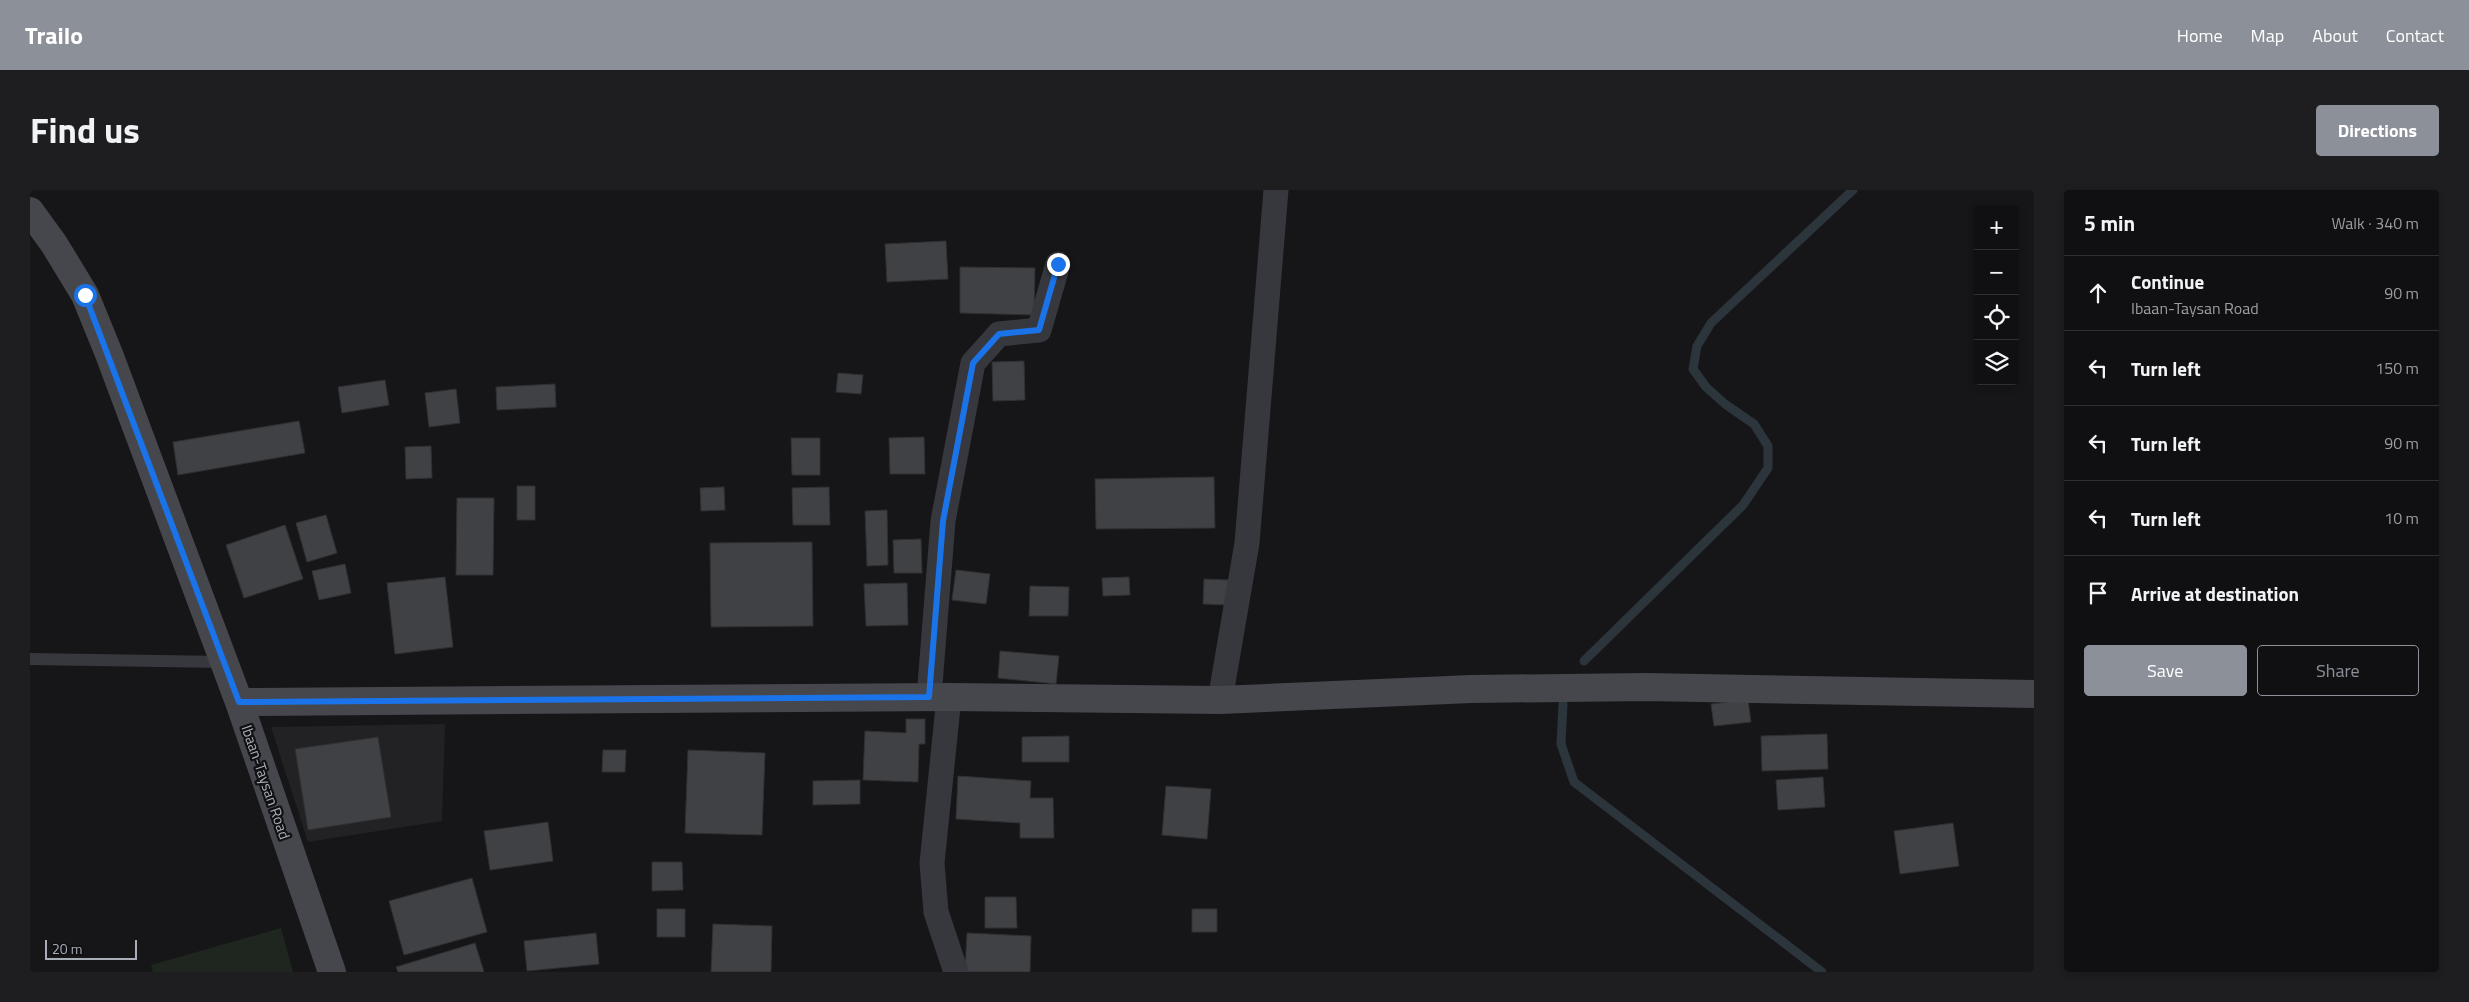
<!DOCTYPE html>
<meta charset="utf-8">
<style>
body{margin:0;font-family:"Titillium Web",sans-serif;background:#1e1e20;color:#f1f3f6}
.controls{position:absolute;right:15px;top:15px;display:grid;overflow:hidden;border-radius:5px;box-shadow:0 2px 8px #0003}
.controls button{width:45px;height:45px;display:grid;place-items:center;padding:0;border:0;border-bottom:1px solid #303032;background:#101012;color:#f1f3f6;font:25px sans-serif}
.scale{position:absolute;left:15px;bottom:12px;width:92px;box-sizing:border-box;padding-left:5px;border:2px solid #a8adb8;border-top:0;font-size:14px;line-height:18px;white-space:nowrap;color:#a8adb8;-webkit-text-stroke:4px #111113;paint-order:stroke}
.stop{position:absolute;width:15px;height:15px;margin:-11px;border:4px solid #1a73e8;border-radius:50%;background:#fff}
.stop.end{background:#1a73e8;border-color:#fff;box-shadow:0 1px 5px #0008}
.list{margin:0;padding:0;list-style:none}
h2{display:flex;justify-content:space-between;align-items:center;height:65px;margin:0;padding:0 20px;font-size:21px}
h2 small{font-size:16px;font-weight:400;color:#9c9d9f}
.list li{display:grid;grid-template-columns:32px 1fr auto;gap:15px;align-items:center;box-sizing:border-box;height:75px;padding:0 20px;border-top:1px solid #303032}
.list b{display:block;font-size:19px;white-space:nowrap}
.list p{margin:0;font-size:16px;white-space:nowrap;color:#9c9d9f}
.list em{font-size:16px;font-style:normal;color:#9c9d9f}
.actions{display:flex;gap:10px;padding:15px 20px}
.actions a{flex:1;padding:11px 0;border:1px solid #8c9099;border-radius:5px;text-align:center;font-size:18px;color:#8c9099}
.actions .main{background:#8c9099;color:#fff}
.icon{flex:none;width:28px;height:28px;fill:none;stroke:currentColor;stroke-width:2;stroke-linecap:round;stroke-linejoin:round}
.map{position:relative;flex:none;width:2004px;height:782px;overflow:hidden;border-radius:5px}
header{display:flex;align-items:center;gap:30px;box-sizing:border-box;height:70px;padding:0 25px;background:#8c9099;color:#fff}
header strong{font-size:24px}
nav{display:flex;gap:28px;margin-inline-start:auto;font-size:18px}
.intro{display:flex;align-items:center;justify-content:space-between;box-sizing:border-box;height:120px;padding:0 30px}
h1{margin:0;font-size:35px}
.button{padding:12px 22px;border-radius:5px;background:#8c9099;color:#fff;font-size:18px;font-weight:700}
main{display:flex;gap:30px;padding:0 30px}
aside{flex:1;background:#101012;border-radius:5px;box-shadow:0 2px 8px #0003}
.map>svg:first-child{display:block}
.built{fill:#222225}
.green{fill:#1e261f}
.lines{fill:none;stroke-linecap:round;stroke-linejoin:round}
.stream{stroke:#2c353c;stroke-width:9}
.building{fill:#404145;stroke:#303034}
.lane{stroke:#37383d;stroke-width:12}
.street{stroke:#37383d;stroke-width:25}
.secondary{stroke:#45474d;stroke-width:28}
.route{stroke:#1a73e8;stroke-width:6}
.labels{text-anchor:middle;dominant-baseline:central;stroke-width:4.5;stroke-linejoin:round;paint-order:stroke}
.street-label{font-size:15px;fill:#a8adb8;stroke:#111113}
</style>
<header>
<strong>Trailo</strong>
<nav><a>Home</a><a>Map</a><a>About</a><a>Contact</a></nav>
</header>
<div class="intro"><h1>Find us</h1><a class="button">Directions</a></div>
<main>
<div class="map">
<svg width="2004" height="782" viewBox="0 0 2004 782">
<rect width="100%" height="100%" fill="#161618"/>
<!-- built -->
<path class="built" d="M415,534l-3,97 -134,21 -37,-115z"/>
<!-- green -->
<path class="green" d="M251,738l12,44h-140l-2,-7z"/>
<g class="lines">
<!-- stream -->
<path class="stream" d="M1554,471l159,-156 25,-37v-22l-14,-22 -29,-20 -19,-17 -13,-18 4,-23 14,-23 142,-133
M1533,514l-2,40 13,38 248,190"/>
</g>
<!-- building -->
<path class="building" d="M916,51l2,38 -61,3 -2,-38z
M930,77l75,1 -1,47 -74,-2z
M994,171l1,39 -32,1 -1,-39z
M808,183l25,2 -2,19 -25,-2z
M355,190l4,25 -47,8 -4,-26z
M525,194l1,23 -59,3 -1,-23z
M426,199l4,34 -31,4 -4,-34z
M269,231l6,32 -127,22 -5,-33z
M894,247l1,37h-35l-1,-36z
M761,248h29v37h-28z
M401,256l1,32 -26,1 -1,-32z
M1184,287l1,51 -119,1 -1,-50z
M487,296h18v34h-18z
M694,297l1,23 -24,1 -1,-23z
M799,297l1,38h-37l-1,-37z
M427,308h37l-1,77h-37z
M857,320l1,55 -21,1 -2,-55z
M296,325l11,38 -30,9 -11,-39z
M255,335l18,54 -59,19 -18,-53z
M891,349l1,34h-28l-1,-33z
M782,352l1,84 -102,1 -1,-84z
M315,374l6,29 -32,7 -7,-29z
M926,380l34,4 -4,30 -34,-4z
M415,387l8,70 -58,7 -8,-71z
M1099,387l1,18 -27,1 -1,-18z
M1174,389l25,1 -1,25 -25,-1z
M877,393l1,42 -42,1 -2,-42z
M1000,396l39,1 -1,29h-39z
M970,461l59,5 -3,28 -58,-6z
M1718,510l3,22 -37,4 -3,-22z
M876,529h19v25h-6l-1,38 -55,-2 2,-49 41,2z
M1797,544l1,35 -66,2 -1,-35z
M1039,546v26h-47v-25z
M348,547l13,80 -83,13 -13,-81z
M573,560h23l-1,22h-23z
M658,560l77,3 -3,82 -77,-2z
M928,586l73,5 -1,17h23l1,40h-34v-15l-64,-4z
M1793,587l2,30 -47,3 -2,-30z
M830,590v24l-47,1v-24z
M1136,596l45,3 -4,50 -45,-4z
M518,632l5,39 -63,9 -6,-39z
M1923,633l6,43 -59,8 -6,-43z
M622,672h30l1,28 -31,1z
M442,688l15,54 -83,23 -15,-54z
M955,707h31l1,31h-32z
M627,719h28v28h-28z
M1162,719h25v23h-25z
M683,734l59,2 -1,46h-60z
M566,743l3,31 -72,7 -3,-30z
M937,743l64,3 -1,36h-65z
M445,753l9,29h-86l-2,-5z"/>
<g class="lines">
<!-- lane -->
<path class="lane" d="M0,469l194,3"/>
<!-- street -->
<path class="street" d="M899,507l14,-176 30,-158 26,-29 40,-4 19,-66
M919,507l-17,166 4,49 20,60
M1190,510l27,-157 29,-353"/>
<!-- secondary -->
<path class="secondary" d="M0,21l24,33 31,51 24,59 130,348 93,270
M209,512l710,-5 271,3 251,-11 175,-2 388,7"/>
</g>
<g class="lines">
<!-- route -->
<path class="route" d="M55,105l154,407 690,-5 14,-176 30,-158 26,-29 40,-4 19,-66"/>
</g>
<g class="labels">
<!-- street labels -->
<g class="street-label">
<text transform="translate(236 592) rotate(71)">Ibaan-Taysan Road</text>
</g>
</g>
</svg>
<div class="controls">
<button>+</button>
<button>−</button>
<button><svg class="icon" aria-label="locate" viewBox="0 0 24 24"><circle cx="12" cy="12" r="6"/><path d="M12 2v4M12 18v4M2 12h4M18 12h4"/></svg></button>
<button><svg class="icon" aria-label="layers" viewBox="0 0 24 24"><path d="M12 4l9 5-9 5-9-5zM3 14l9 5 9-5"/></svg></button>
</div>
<div class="scale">20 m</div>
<div class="stop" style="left:55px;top:105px"></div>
<div class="stop end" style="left:1028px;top:74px"></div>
</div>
<aside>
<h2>5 min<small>Walk · 340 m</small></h2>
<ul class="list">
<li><svg class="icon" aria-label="ahead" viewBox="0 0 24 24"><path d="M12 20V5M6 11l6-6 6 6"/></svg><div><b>Continue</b><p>Ibaan-Taysan Road</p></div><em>90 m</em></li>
<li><svg class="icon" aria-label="left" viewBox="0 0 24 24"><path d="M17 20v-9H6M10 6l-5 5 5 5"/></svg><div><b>Turn left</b></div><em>150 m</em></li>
<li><svg class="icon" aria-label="left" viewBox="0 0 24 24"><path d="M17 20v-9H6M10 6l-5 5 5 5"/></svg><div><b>Turn left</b></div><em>90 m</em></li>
<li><svg class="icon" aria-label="left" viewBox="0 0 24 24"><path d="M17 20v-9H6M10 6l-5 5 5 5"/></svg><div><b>Turn left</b></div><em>10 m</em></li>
<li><svg class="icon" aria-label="arrive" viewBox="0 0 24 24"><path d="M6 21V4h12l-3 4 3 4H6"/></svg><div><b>Arrive at destination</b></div></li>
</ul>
<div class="actions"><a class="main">Save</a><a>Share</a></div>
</aside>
</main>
